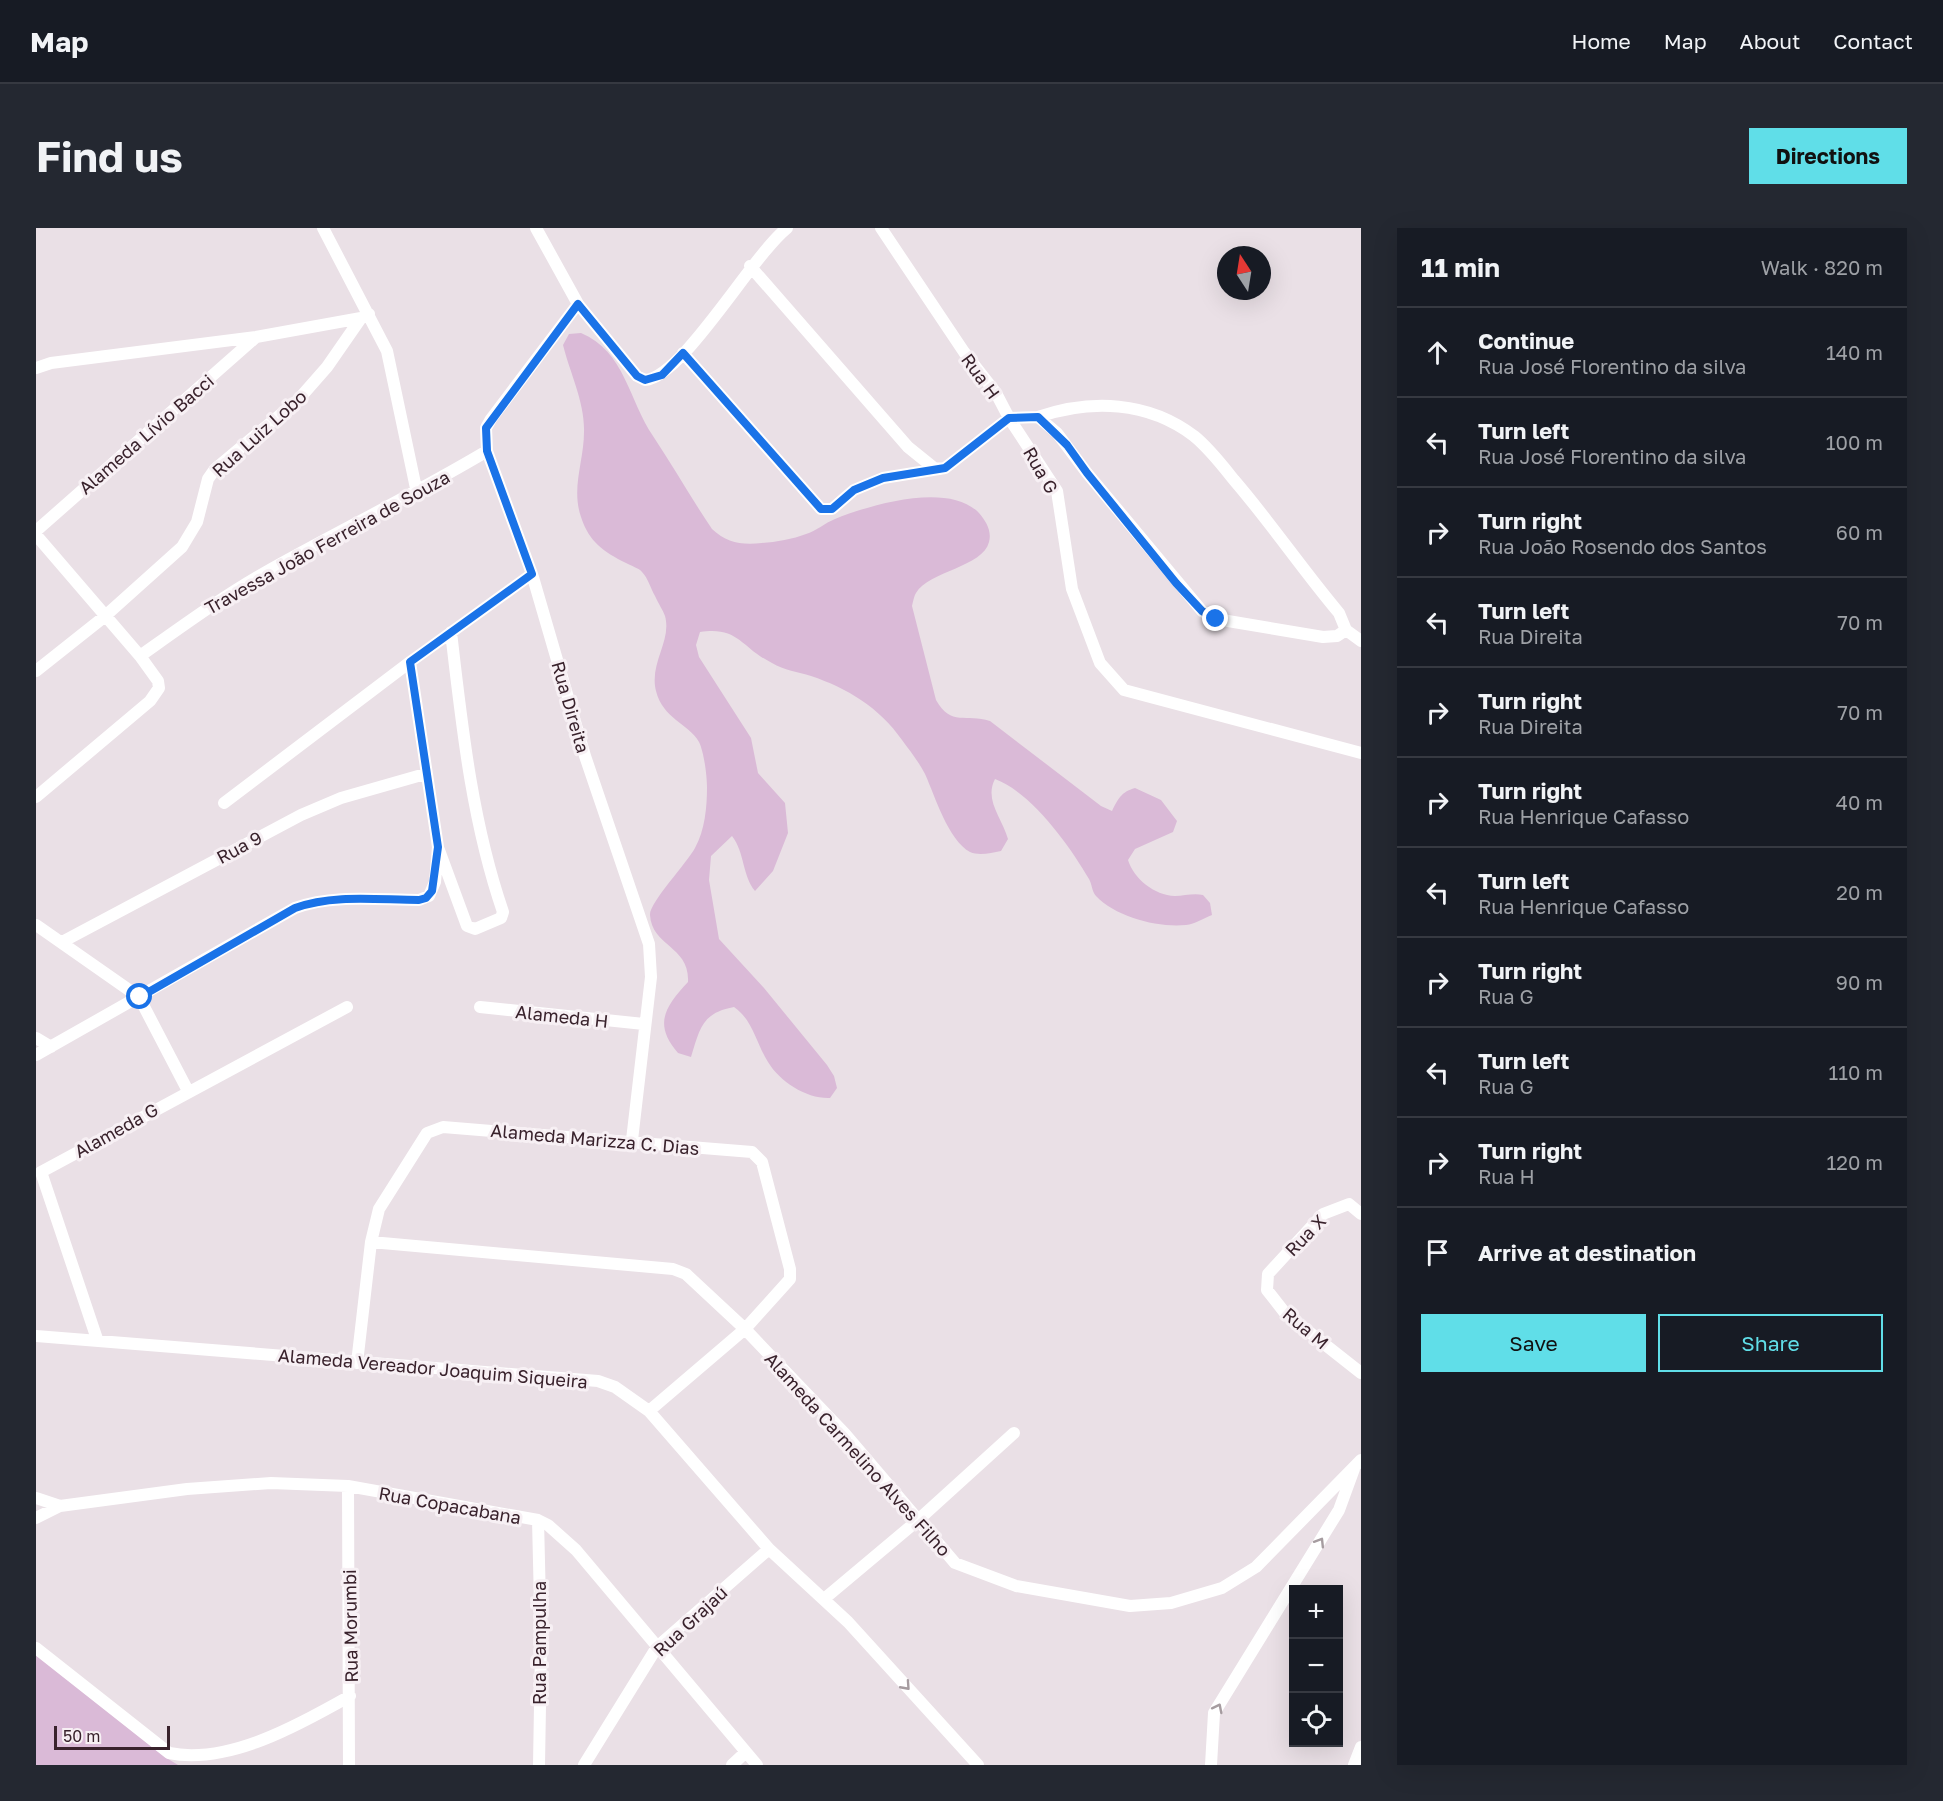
<!DOCTYPE html>
<meta charset="utf-8">
<style>
body{margin:0;font-family:"Golos Text",sans-serif;background:#242831;color:#f1f3f6}
.controls{position:absolute;right:18px;bottom:18px;display:grid;overflow:hidden;border-radius:0px;box-shadow:0 6px 24px #0002}
.controls button{width:54px;height:54px;display:grid;place-items:center;padding:0;border:0;border-bottom:2px solid #363941;background:#171b24;color:#f1f3f6;font:30px sans-serif}
.compass{position:absolute;left:1181px;top:18px;width:54px;height:54px;border-radius:50%;background:#171b24;box-shadow:0 6px 24px #0002;rotate:348deg}
.scale{position:absolute;left:18px;bottom:15px;width:116px;box-sizing:border-box;padding-left:6px;border:3px solid #39222c;border-top:0;font-size:16px;line-height:21px;white-space:nowrap;color:#39222c;-webkit-text-stroke:4px #f7f0f4;paint-order:stroke}
.stop{position:absolute;width:18px;height:18px;margin:-14px;border:4px solid #1a73e8;border-radius:50%;background:#fff}
.stop.end{background:#1a73e8;border-color:#fff;box-shadow:0 2px 6px #0008}
.list{margin:0;padding:0;list-style:none}
h2{display:flex;justify-content:space-between;align-items:center;height:78px;margin:0;padding:0 24px;font-size:26px}
h2 small{font-size:20px;font-weight:400;color:#9ea1a6}
.list li{display:grid;grid-template-columns:39px 1fr auto;gap:18px;align-items:center;box-sizing:border-box;height:90px;padding:0 24px;border-top:2px solid #363941}
.list b{display:block;font-size:22px;white-space:nowrap}
.list p{margin:0;font-size:20px;white-space:nowrap;color:#9ea1a6}
.list em{font-size:20px;font-style:normal;color:#9ea1a6}
.actions{display:flex;gap:12px;padding:18px 24px}
.actions a{flex:1;padding:14px 0;border:2px solid #60dee8;border-radius:0px;text-align:center;font-size:21px;color:#60dee8}
.actions .main{background:#60dee8;color:#111}
.icon{flex:none;width:33px;height:33px;fill:none;stroke:currentColor;stroke-width:2;stroke-linecap:round;stroke-linejoin:round}
.map{position:relative;flex:none;width:1325px;height:1537px;overflow:hidden;border-radius:0px}
header{display:flex;align-items:center;gap:36px;box-sizing:border-box;height:84px;padding:0 30px;background:#171b24;border-bottom:2px solid #363941}
header strong{font-size:28px}
nav{display:flex;gap:33px;margin-inline-start:auto;font-size:21px}
.intro{display:flex;align-items:center;justify-content:space-between;box-sizing:border-box;height:144px;padding:0 36px}
h1{margin:0;font-size:42px}
.button{padding:15px 27px;border-radius:0px;background:#60dee8;color:#111;font-size:21px;font-weight:700}
main{display:flex;gap:36px;padding:0 36px}
aside{flex:1;background:#171b24;border-radius:0px;box-shadow:0 6px 24px #0002}
.map>svg:first-child{display:block}
.green{fill:#dabad7}
.lines{fill:none;stroke-linecap:round;stroke-linejoin:round}
.minor{stroke:#fff;stroke-width:12}
.oneway{stroke:#a69ca0}
.route{stroke:#1a73e8;stroke-width:8}
.labels{text-anchor:middle;dominant-baseline:central;stroke-width:6;stroke-linejoin:round;paint-order:stroke}
.street-label{font-size:18px;fill:#39222c;stroke:#f7f0f4}
</style>
<header>
<strong>Map</strong>
<nav><a>Home</a><a>Map</a><a>About</a><a>Contact</a></nav>
</header>
<div class="intro"><h1>Find us</h1><a class="button">Directions</a></div>
<main>
<div class="map">
<svg width="1325" height="1537" viewBox="0 0 1325 1537">
<rect width="100%" height="100%" fill="#eae0e6"/>
<!-- green -->
<path class="green" d="M545,105c44,18 48,68 72,103 20,30 38,62 59,93 15,14 29,16 50,14 14,-1 31,-4 44,-9 10,-3 19,-11 29,-15 34,-14 114,-38 144,-6 7,8 13,18 10,29 -6,25 -60,29 -73,51 -2,3 -3,9 -4,13l24,94c15,27 30,13 54,21l111,85 11,5c6,-12 9,-19 23,-23l26,12 16,21 -4,11 -38,17 -7,11c6,19 26,35 47,36 9,0 18,-3 28,-1l7,8 2,12c-8,3 -17,9 -26,10 -28,3 -70,-8 -90,-29 -4,-4 -4,-12 -7,-17 -19,-33 -58,-87 -94,-100 -11,21 7,39 13,60l-7,12c-10,2 -22,5 -31,1 -22,-12 -35,-56 -45,-78 -6,-12 -15,-23 -23,-34 -22,-32 -55,-52 -91,-64 -13,-4 -27,-6 -39,-13 -31,-15 -33,-37 -72,-31l-4,13 3,12 52,81 7,35 27,30 3,30 -15,38 -18,20c-13,-16 -10,-38 -23,-55l-21,20 -2,24 10,59 45,49 63,77 7,11 3,12 -7,10c-23,1 -50,-16 -62,-36 -12,-19 -15,-42 -34,-55 -32,6 -34,21 -43,50l-13,-4c-25,-29 -13,-46 10,-71 2,-36 -36,-35 -38,-67 -1,-12 37,-52 45,-67 10,-18 12,-41 12,-61 0,-11 -3,-35 -8,-45 -11,-19 -36,-23 -43,-51 -7,-28 16,-50 9,-75 -2,-6 -7,-13 -10,-20 -4,-7 -7,-18 -13,-24 -3,-4 -11,-6 -16,-9 -22,-11 -37,-21 -45,-46 -10,-29 3,-56 3,-85 1,-29 -14,-59 -21,-87l6,-11z
M0,1427l129,102 13,8h-142z"/>
<g class="lines">
<!-- minor -->
<path class="minor" d="M287,0l64,123 30,142
M500,0l42,76 59,72 8,4c38,-3 106,-123 142,-152
M845,0l83,124 32,41 13,25 29,-1 19,16 30,40 115,138 14,8 107,18 14,-1 9,-6
M714,38l158,181 26,21 6,1
M542,76l-87,115 -5,9 1,23 45,123 53,182 64,188 2,33 -19,163
M647,125l138,156h11l22,-19 29,-12 62,-10 64,-50 48,73 15,98 28,74 24,27 237,63
M0,140l15,-5 205,-26 105,-19 8,-4
M1002,189c53,-18 110,-16 156,19 15,12 28,29 40,44 37,43 68,89 105,133l7,17
M0,303l219,-193
M0,307l104,121 18,25 1,7 -9,13 -114,96
M1310,402l15,11
M104,428c41,-29 82,-59 126,-84 73,-41 149,-78 221,-121
M0,443l68,-54 78,-70 15,-25 11,-43 7,-10 83,-69 29,-33 34,-49
M188,575l186,-141 122,-88
M403,622l28,76 8,3 26,-11 2,-6c-31,-90 -41,-185 -52,-280
M0,697l103,72 49,94
M26,714l239,-127 40,-17 84,-24
M444,779l164,17
M0,810l15,9
M0,827l259,-147c39,-14 83,-8 124,-8l10,-4 6,-14 3,-35 -28,-185
M1325,986l-12,-10 -26,10 -55,60 -1,16 18,23 76,60
M335,1014l302,27 13,5 59,55 100,105 110,129 61,23 114,20 41,-3 51,-15 34,-21 105,-107
M0,1108l562,45 17,6 34,24 120,138 79,73 130,143
M61,1111l-56,-167 306,-165
M321,1135l14,-121 8,-33 48,-76 16,-6 309,25 10,10 28,107v10l-45,50 -96,82
M312,1258l1,279
M0,1270l24,8
M0,1290l24,-12 127,-17 84,-6 77,3 190,34 10,5 28,25 181,215
M502,1292l3,125 -2,120
M788,1371l93,-78 97,-88
M0,1420l133,105c59,12 130,-28 181,-57
M548,1537l73,-118 112,-98
M696,1537l14,-13
M1175,1537l3,-52 125,-203 15,-41
M1318,1537l7,-18"/>
</g>
<!-- one-way arrows -->
<defs><path id="oneway-chevron" d="M-2-3.5L2.5 0L-2 3.5" fill="none" stroke-width="1.6" stroke-linecap="round" stroke-linejoin="round" transform="scale(1.5)"/></defs>
<g class="oneway">
<use href="#oneway-chevron" transform="translate(1284 1314) rotate(-58)"/>
<use href="#oneway-chevron" transform="translate(870 1458) rotate(48)"/>
<use href="#oneway-chevron" transform="translate(1182 1480) rotate(-63)"/>
</g>
<g class="lines">
<!-- route -->
<path class="route" d="M104,769l155,-89c39,-14 83,-8 124,-8l7,-2 6,-7 6,-44 -28,-185 122,-88 -45,-123 -1,-23 92,-124 59,72 8,4 17,-5 21,-22 138,156h11l22,-19 29,-12 62,-10 64,-50 29,-1 29,28 20,28 89,110 26,28 14,8"/>
</g>
<g class="labels">
<!-- street labels -->
<g class="street-label">
<text transform="translate(945 148) rotate(54)">Rua H</text>
<text transform="translate(223 205) rotate(-42)">Rua Luiz Lobo</text>
<text transform="translate(110 206) rotate(-41)">Alameda Lívio Bacci</text>
<text transform="translate(1005 242) rotate(60)">Rua G</text>
<text transform="translate(291 314) rotate(-29)">Travessa João Ferreira de Souza</text>
<text transform="translate(535 479) rotate(74)">Rua Direita</text>
<text transform="translate(203 619) rotate(-28)">Rua 9</text>
<text transform="translate(526 788) rotate(6)">Alameda H</text>
<text transform="translate(80 902) rotate(-29)">Alameda G</text>
<text transform="translate(559 911) rotate(5)">Alameda Marizza C. Dias</text>
<text transform="translate(1269 1007) rotate(-46)">Rua X</text>
<text transform="translate(1270 1100) rotate(40)">Rua M</text>
<text transform="translate(397 1140) rotate(5)">Alameda Vereador Joaquim Siqueira</text>
<text transform="translate(822 1226) rotate(48)">Alameda Carmelino Alves Filho</text>
<text transform="translate(414 1277) rotate(10)">Rua Copacabana</text>
<text transform="translate(654 1393) rotate(-43)">Rua Grajaú</text>
<text transform="translate(314 1398) rotate(-91)">Rua Morumbi</text>
<text transform="translate(503 1415) rotate(-90)">Rua Pampulha</text>
</g>
</g>
</svg>
<div class="controls">
<button>+</button>
<button>−</button>
<button><svg class="icon" aria-label="locate" viewBox="0 0 24 24"><circle cx="12" cy="12" r="6"/><path d="M12 2v4M12 18v4M2 12h4M18 12h4"/></svg></button>
</div>
<svg class="compass" viewBox="-18 -18 36 36"><path d="M0-13l5 13h-10z" fill="#e53935"/><path d="M0 13l5-13h-10z" fill="#9ea1a6"/></svg>
<div class="scale">50 m</div>
<div class="stop" style="left:104px;top:769px"></div>
<div class="stop end" style="left:1180px;top:391px"></div>
</div>
<aside>
<h2>11 min<small>Walk · 820 m</small></h2>
<ul class="list">
<li><svg class="icon" aria-label="ahead" viewBox="0 0 24 24"><path d="M12 20V5M6 11l6-6 6 6"/></svg><div><b>Continue</b><p>Rua José Florentino da silva</p></div><em>140 m</em></li>
<li><svg class="icon" aria-label="left" viewBox="0 0 24 24"><path d="M17 20v-9H6M10 6l-5 5 5 5"/></svg><div><b>Turn left</b><p>Rua José Florentino da silva</p></div><em>100 m</em></li>
<li><svg class="icon" aria-label="right" viewBox="0 0 24 24"><path d="M7 20v-9h11M14 6l5 5-5 5"/></svg><div><b>Turn right</b><p>Rua João Rosendo dos Santos</p></div><em>60 m</em></li>
<li><svg class="icon" aria-label="left" viewBox="0 0 24 24"><path d="M17 20v-9H6M10 6l-5 5 5 5"/></svg><div><b>Turn left</b><p>Rua Direita</p></div><em>70 m</em></li>
<li><svg class="icon" aria-label="right" viewBox="0 0 24 24"><path d="M7 20v-9h11M14 6l5 5-5 5"/></svg><div><b>Turn right</b><p>Rua Direita</p></div><em>70 m</em></li>
<li><svg class="icon" aria-label="right" viewBox="0 0 24 24"><path d="M7 20v-9h11M14 6l5 5-5 5"/></svg><div><b>Turn right</b><p>Rua Henrique Cafasso</p></div><em>40 m</em></li>
<li><svg class="icon" aria-label="left" viewBox="0 0 24 24"><path d="M17 20v-9H6M10 6l-5 5 5 5"/></svg><div><b>Turn left</b><p>Rua Henrique Cafasso</p></div><em>20 m</em></li>
<li><svg class="icon" aria-label="right" viewBox="0 0 24 24"><path d="M7 20v-9h11M14 6l5 5-5 5"/></svg><div><b>Turn right</b><p>Rua G</p></div><em>90 m</em></li>
<li><svg class="icon" aria-label="left" viewBox="0 0 24 24"><path d="M17 20v-9H6M10 6l-5 5 5 5"/></svg><div><b>Turn left</b><p>Rua G</p></div><em>110 m</em></li>
<li><svg class="icon" aria-label="right" viewBox="0 0 24 24"><path d="M7 20v-9h11M14 6l5 5-5 5"/></svg><div><b>Turn right</b><p>Rua H</p></div><em>120 m</em></li>
<li><svg class="icon" aria-label="arrive" viewBox="0 0 24 24"><path d="M6 21V4h12l-3 4 3 4H6"/></svg><div><b>Arrive at destination</b></div></li>
</ul>
<div class="actions"><a class="main">Save</a><a>Share</a></div>
</aside>
</main>
